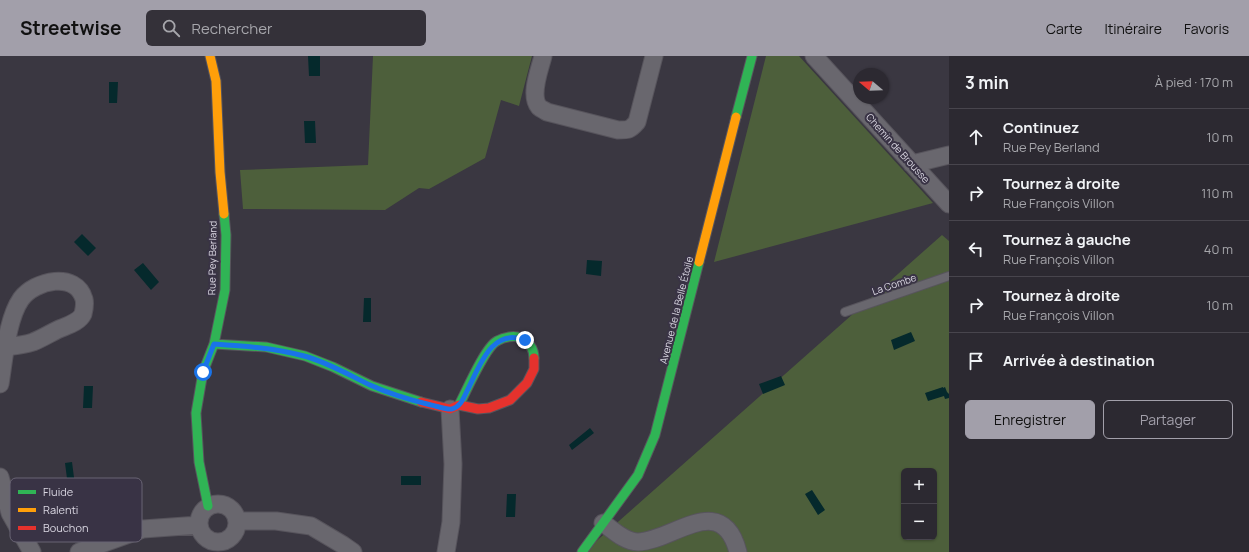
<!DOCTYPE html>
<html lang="fr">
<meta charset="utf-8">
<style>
body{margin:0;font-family:Manrope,sans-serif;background:#343139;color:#f1f3f6}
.controls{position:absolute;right:12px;bottom:12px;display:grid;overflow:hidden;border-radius:6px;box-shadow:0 1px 3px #0004}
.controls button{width:36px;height:36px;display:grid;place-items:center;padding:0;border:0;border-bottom:1px solid #48454d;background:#2c2931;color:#f1f3f6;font:20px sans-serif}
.compass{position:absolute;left:853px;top:12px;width:36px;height:36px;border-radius:50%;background:#2c2931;box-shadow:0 1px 3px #0004;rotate:289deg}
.stop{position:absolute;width:12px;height:12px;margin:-9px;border:3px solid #1a73e8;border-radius:50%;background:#fff}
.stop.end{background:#1a73e8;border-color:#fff;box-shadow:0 1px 4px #0008}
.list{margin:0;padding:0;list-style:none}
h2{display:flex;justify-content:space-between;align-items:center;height:52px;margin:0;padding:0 16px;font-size:17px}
h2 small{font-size:13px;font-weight:400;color:#a6a6ab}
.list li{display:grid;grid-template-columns:26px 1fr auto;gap:12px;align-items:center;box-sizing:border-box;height:56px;padding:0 16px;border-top:1px solid #48454d}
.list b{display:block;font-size:15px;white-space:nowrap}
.list p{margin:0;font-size:13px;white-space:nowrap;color:#a6a6ab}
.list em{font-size:13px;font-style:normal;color:#a6a6ab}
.actions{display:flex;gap:8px;padding:12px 16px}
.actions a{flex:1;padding:9px 0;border:1px solid #a29faa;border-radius:6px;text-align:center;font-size:14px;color:#a29faa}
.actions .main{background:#a29faa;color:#111}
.icon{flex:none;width:22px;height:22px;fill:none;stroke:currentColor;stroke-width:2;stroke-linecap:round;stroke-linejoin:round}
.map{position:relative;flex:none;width:949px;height:496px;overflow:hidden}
header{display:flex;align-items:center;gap:24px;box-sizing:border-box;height:56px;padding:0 20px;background:#a29faa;color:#111}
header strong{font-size:19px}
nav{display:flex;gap:22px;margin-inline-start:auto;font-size:14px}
.search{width:280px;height:36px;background:#343139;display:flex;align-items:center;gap:10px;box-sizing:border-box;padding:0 14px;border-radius:6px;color:#a6a6ab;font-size:15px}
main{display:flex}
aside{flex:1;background:#2c2931}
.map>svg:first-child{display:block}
.green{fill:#4d5f3b;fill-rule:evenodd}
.water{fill:#05292c}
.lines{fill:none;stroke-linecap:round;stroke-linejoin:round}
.lane-casing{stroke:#57545c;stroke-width:10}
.street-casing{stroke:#57545c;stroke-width:19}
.fast-casing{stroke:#57545c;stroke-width:11}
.slow-casing{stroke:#57545c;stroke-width:11}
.jam-casing{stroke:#57545c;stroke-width:11}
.lane{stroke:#69676e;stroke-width:8}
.street{stroke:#69676e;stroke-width:17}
.fast{stroke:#30b455;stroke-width:9}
.slow{stroke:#ff9f0a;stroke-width:9}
.jam{stroke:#e5322d;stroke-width:9}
.route{stroke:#1a73e8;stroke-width:5}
.labels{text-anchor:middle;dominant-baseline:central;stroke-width:4;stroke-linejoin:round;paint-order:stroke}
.street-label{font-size:10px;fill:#dad7e2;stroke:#393345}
.key{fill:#393345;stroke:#696474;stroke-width:1}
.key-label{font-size:11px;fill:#dad7e2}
</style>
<header>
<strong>Streetwise</strong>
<div class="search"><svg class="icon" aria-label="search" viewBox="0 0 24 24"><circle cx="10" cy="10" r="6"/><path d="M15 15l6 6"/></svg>Rechercher</div>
<nav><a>Carte</a><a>Itinéraire</a><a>Favoris</a></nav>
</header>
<main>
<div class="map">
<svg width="949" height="496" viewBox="0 0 949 496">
<rect width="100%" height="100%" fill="#3a3741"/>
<!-- green -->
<path class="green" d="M373,0h159l-13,50 -18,-6 -16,58 -56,31 -10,-1 -34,22 -142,-1 -3,-39 128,-5z
M766,0h33l134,147 -219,59z
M942,179l7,6v311h-365zM904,415h30v66h-30z"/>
<!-- water -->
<path class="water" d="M308,0h12v20h-11z
M109,26h9l-1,21h-8z
M304,65h11l1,22h-11z
M82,178l14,14 -8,8 -14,-14z
M587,204l15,1 -1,15 -15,-2z
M143,207l16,19 -8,8 -17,-20z
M364,242h7v24h-8z
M911,276l4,9 -21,9 -3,-10z
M781,320l4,9 -22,9 -4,-10z
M84,330h9l-1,22h-9z
M943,331v1l2,-1 2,5 2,2v4l-4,1 -1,-3 -16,5 -3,-8z
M590,372l4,5 -22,17 -3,-5z
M72,406l4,31 -7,1 -4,-31z
M401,420h20v9h-20z
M812,434l13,20 -7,5 -13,-21z
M507,438h9l-1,23h-9z"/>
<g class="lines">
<defs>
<path id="lane" d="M845,256l104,-36"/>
<path id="street" d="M543,0c-3,13 -14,39 -4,51 2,2 5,3 8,5l71,18c11,0 12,0 19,-8l17,-66
M814,0l135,148
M912,108l37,-9
M0,328c4,-24 7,-65 21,-85 14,-19 55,-28 63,0 1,4 0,11 -1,15 -4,9 -18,12 -26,16 -8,4 -16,9 -24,12 -9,3 -19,4 -27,5
M0,421l10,36 22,39
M199 467a19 19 0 1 1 38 0a19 19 0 1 1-38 0Z
M237,465h39l35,5 32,19 10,7
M603,467c10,7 22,19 35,19 35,-1 84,-52 100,10
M79,496l64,-23 56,-4
M446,496l5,-30 2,-58 -3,-55"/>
<path id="fast" d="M736,61l16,-61
M214,288l52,3 39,9 28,11 39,19 49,16
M459,349c7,-13 26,-58 38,-64 7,-4 17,-6 24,-3 8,4 13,11 13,20
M208,450l-9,-44 -3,-49 7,-41 11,-28 11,-54 1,-55 -2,-21
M582,496l56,-77 17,-40 44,-173"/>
<path id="slow" d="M210,0l6,25 4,91 4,42
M699,206l37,-145"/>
<path id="jam" d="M421,346l29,7 9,-4 19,4 11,-1 21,-8 17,-17 7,-14v-11"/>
</defs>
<!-- lane casing -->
<use href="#lane" class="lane-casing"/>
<!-- street casing -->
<use href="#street" class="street-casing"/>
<!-- fast casing -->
<use href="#fast" class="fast-casing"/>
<!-- slow casing -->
<use href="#slow" class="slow-casing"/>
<!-- jam casing -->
<use href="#jam" class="jam-casing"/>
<!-- lane -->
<use href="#lane" class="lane"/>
<!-- street -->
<use href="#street" class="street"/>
<!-- fast -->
<use href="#fast" class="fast"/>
<!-- slow -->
<use href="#slow" class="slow"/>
<!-- jam -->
<use href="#jam" class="jam"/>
</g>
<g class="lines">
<!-- route -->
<path class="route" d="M203,316l11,-28c30,2 60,4 90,12 23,6 45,19 66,29 20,9 40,15 61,20 6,1 15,5 21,4 9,-3 11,-10 15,-18 12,-23 24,-64 58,-51"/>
</g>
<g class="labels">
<!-- street labels -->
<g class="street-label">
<text transform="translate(898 92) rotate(48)">Chemin de Brousse</text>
<text transform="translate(212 202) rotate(-89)">Rue Pey Berland</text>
<text transform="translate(894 228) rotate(-19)">La Combe</text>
<text transform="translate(676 254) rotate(-76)">Avenue de la Belle Étoile</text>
</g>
</g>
<!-- legend -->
<rect x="10" y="422" width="132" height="64" rx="6" class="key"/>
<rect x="18" y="434" width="18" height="4" fill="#30b455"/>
<rect x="18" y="452" width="18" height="4" fill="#ff9f0a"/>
<rect x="18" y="470" width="18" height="4" fill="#e5322d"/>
<g class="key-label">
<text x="43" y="440">Fluide</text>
<text x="43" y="458">Ralenti</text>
<text x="43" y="476">Bouchon</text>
</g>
</svg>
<div class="controls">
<button>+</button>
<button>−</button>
</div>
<svg class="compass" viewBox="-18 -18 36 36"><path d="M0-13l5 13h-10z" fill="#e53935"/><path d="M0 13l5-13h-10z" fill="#a6a6ab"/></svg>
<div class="stop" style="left:203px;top:316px"></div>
<div class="stop end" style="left:525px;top:284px"></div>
</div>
<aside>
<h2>3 min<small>À pied · 170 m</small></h2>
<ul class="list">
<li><svg class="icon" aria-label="ahead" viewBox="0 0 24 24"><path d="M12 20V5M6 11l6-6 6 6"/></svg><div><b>Continuez</b><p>Rue Pey Berland</p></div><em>10 m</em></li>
<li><svg class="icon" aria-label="right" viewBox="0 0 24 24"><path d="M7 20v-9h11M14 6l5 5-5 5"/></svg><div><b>Tournez à droite</b><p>Rue François Villon</p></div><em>110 m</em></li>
<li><svg class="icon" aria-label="left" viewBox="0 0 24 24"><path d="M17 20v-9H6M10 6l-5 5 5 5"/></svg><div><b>Tournez à gauche</b><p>Rue François Villon</p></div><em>40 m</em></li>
<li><svg class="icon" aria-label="right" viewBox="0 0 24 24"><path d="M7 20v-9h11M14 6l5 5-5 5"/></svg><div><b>Tournez à droite</b><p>Rue François Villon</p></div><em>10 m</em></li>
<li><svg class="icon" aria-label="arrive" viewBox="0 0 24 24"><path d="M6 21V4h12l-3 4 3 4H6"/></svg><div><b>Arrivée à destination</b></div></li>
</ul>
<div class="actions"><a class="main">Enregistrer</a><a>Partager</a></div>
</aside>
</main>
